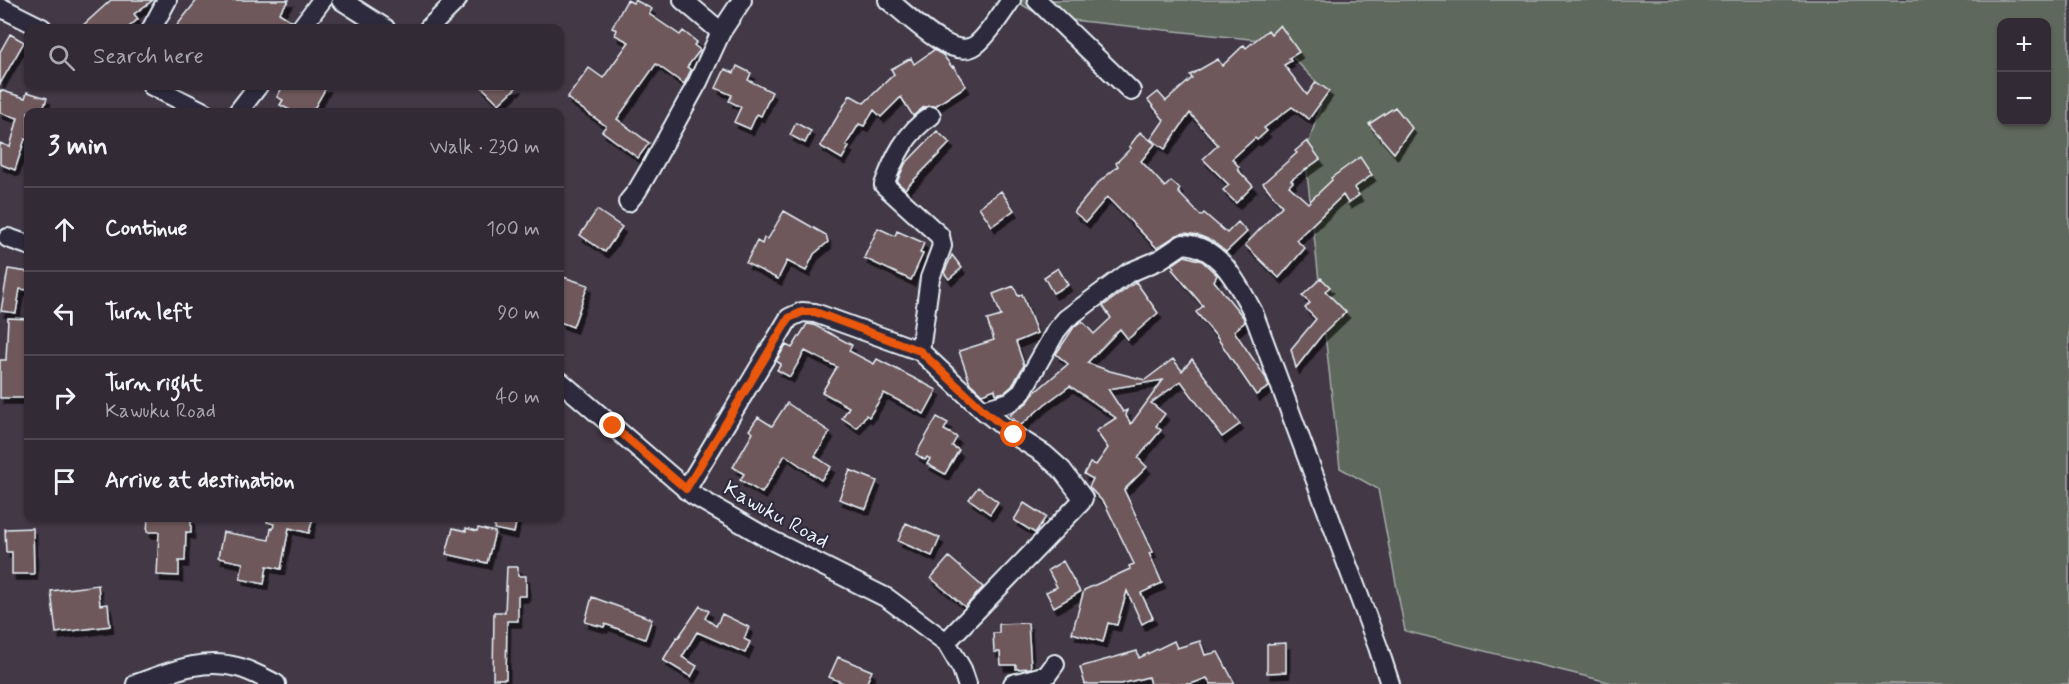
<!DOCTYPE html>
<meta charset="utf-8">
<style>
body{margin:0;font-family:Mynerve,sans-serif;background:#3d3640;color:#f1f3f6}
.controls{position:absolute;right:18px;top:18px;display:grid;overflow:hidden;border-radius:12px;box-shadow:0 2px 4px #0004}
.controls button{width:54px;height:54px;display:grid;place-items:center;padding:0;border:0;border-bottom:2px solid #4d464f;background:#322a34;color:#f1f3f6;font:30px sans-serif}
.stop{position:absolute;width:18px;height:18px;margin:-14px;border:4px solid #ea580c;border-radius:50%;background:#fff}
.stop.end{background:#ea580c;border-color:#fff;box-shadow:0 2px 6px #0008}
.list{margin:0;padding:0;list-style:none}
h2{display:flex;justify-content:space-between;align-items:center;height:78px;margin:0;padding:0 24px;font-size:26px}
h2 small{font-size:20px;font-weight:400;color:#a8a7ac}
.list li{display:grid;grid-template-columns:39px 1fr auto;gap:18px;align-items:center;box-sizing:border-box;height:84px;padding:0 24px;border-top:2px solid #4d464f}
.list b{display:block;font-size:22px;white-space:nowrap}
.list p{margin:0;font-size:20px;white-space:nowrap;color:#a8a7ac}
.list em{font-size:20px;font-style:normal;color:#a8a7ac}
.icon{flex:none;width:33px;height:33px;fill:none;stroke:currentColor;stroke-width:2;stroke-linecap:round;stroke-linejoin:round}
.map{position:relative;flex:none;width:2069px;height:684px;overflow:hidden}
.search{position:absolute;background:#322a34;box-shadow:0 2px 4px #0004;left:24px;top:24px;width:540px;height:66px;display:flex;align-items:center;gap:15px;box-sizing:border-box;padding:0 21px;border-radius:12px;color:#a8a7ac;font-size:22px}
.panel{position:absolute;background:#322a34;box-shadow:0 2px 4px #0004;left:24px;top:108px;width:540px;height:414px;border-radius:12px}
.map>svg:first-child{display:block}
.green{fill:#5f675b;stroke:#a4acaa;stroke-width:1.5;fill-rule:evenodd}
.building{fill:#6e595c;stroke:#e8f1f8;stroke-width:1.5;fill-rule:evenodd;filter:url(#shadow)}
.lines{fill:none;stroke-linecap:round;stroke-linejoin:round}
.minor-casing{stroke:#e8f1f8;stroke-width:22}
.minor{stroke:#2f2a3d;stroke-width:18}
.route{stroke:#ea580c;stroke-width:8}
.labels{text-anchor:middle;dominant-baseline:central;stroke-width:4.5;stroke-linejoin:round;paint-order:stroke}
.street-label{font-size:21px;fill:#e8f1f8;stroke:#2f2a3d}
</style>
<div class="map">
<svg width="2069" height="684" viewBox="0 0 2069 684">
<defs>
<filter id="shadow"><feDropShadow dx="3.5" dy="6" stdDeviation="0" flood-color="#0009"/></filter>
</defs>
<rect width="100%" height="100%" fill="#423846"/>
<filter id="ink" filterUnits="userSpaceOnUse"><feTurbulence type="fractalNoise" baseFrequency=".0167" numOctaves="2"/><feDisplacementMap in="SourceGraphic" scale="12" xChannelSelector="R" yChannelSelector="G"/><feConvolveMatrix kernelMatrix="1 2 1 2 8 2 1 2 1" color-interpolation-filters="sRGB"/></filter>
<g filter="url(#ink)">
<!-- green -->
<path class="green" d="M1014,0h1055v684h-453l-211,-53 -27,-142 -38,-21 -35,-313 20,-64 -47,-49 -235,-25zM2002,22h44v100h-44z"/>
<!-- building -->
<path class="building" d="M111,0h42l-19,14 4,5 -10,9h-48z
M197,0h92l-10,13 13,8 -2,7h-115z
M627,0l6,3 2,-3 17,9 -3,5 31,21 3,-4 14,11 -3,3 6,5 -13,17 4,3 -7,14 -28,-20 -39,55 32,24 -11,15 -36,-27 4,-5 -39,-28 22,-30 14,10 26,-36 -14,-7 2,-5 -5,-2z
M1280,25l19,27 -10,6 2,3 -7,4 23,30 9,-13 13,9 -20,28 -17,-12 -28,21 3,3 -10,9 -2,-2 -23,21 7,8 -2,2 16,17 -17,17 -13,-13 6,-5 -26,-26 15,-14 -28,-32 -25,36 -14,-10 13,-19 -16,-20 10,-8 8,9 26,-23 -2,-3 28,-16 4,7 22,-21 2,3 22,-18 3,4z
M10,34l14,8 -24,42v-32z
M934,50l9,5 9,12 1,-1 13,20 -31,20 -11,1 -11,9 -12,-19 -20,20 -7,-7 -10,16 -5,-2 -13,21 3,2 -7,12 -22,-13 30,-51 14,8 30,-29 -3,-5 20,-11 3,6z
M737,66l14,7 -3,7 24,12 -11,24 -4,-2 -7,15 -16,-7 7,-15 -12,-6 3,-6 -16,-7 9,-19 9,4z
M283,86h44l-15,26h-18l-14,-7 3,-5 -6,-3z
M481,86h37l-19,18z
M0,90l25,8 2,-6 20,6 -5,14h-14v28l-3,-1 -10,31 -15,-6v-21l10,4 8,-29 -18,-5z
M1395,107l17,21 -18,25 -25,-29z
M796,123l15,8 -6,12 -15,-8z
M937,131l13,12 -45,46 -8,-7 8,-18z
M1140,132l15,12 -14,17 24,26 6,-6 9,8 -2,3 23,24 3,-3 23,20 11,-11 9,10 -21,20 -14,-11 -14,-6 -13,-2 -8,2 -20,13 -50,-51 -21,25 -12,-10 24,-29 20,-17 -2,-3 15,-15 -2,-1z
M1307,141l13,18 -29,21 2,2 -4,4 19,17 24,-23 -1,-2 29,-21 12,18 -18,13 5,7 -11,8 -5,-8 -47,45 9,8 -26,30 -34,-33 37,-39 -19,-23 34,-30 -2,-2z
M1001,191l13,19 -22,16 -13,-19z
M597,210l25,17 -17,25 -25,-17z
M784,211l42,24 2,7 -14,12 -8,17 -19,-10 -9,18 -32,-16 11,-22 5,3 2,-6 4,1z
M878,228l17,8 2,-5 27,12 -4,10 3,1 -12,26 -47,-22z
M952,255l10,13 -13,11 -5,-6z
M1185,256l17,5 15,14 -3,6 29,36 2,5 -11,9 32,47 3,9 -13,8 -40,-59 -20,-24 7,-6 -31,-37 2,-2 -2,-2z
M1058,268l10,17 -15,8 -9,-16z
M8,269l20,3v18l-8,-1 -4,24 -15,-2z
M560,276l28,9 -15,42 -13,-5z
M1321,278l9,9 -5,4 21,21 -25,24 -25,32 -5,-19 25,-30 -11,-11 5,-5 -8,-7z
M1136,282l22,31 -30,26 -8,-10 -33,34 23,8 35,9 28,-21 9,12 10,-12 48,65 -18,13 -41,-56 -30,22 14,11 -9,12 5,4 -23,28 9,9 -23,23 29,62 -4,1 13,30 -21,10 12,25 -11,6 -15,-33 -10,34 -9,-2 -5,19 -31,-9 12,-43 46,-21 -1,-3 5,-2 -29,-60 -16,-17 4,-8 -9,-5 6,-11 6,2 12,-17 -12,-17 20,-13 -46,-32 -25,18 -25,22 -10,-11 18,-13 6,-9 34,-29 -12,-10 18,-27 8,-6 12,13 17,-16 -8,-12zM1163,380l-32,44 -5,-8 1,-6 -4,2 -15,-23z
M1014,286l4,10 4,-2 15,39 -21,9 8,23 -12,21 -7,6 -9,2 -1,-5 -13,5 -12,-11 -11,-32 35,-11 -7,-20 14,-4 -8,-22z
M8,318l20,1v79h-28v-38h6z
M807,324l7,1 38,20 -3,6 25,13 3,-5 60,31 -13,24 -40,-21 -15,24 -3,-2 -9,13 -15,-10 7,-11 -27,-15 15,-25 -32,-16 -15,26 -13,-7 4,-6 -5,-3 10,-16 6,3z
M787,403l43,29 -15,24 16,11 -10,13 -36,-25 -23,38 -22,-13 4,-6 -11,-7 20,-34 -4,-3 9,-13 14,9z
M937,417l11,6 -4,7 13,7 -5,9 7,4 -14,24 -18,-10 3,-5 -3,-2 -2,3 -9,-6z
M850,470l27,11 -11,28 -27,-10z
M978,487l20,15 -8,12 -21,-15z
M1024,503l22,14 -11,16 -21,-13z
M148,518h43v15l-5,-1 -1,29h-6v15l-22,-1 2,-43h-12z
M268,518h45l-4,15 -20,-5 -8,41 -14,-3 -3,18 -24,-5 3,-16 -25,-5 5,-26 46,8 2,-12 2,1 1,-5 -7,-2z
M496,518h21l-3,15 -20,-4z
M906,523l34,15 -8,18 -34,-15z
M33,528l1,46h-22v-22h-6l-1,-23z
M453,528l13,3v-3l11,3 1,-3 17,4 -8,31 -41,-9z
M949,557l34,30 -18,20 -34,-29z
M1063,561l17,31 -26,15 -8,-15 11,-5 -9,-17z
M507,567h11v9h8v20h-8v25h-11l-1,58h-13l1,-67h11z
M98,585l2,20 8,-1 2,22 -54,7 -5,-42z
M592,597l60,22 -7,20 -40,-15 -1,3 -19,-5z
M700,606l9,5 -4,7 11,8 6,-12 27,13 -5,12 6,3 -5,11 -48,-21 -15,25 15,9 -6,11 -28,-17 14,-23 1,1z
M1028,623l3,45 -15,1v-4h-15l-1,-13h-6l-1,-19h6v-9z
M1174,641l3,7 23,-7 5,14 13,-3 17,32h-24l-4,-6 -16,6h-41l-2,-7 -27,7h-36l-5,-17 57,-16 2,7z
M1286,643v29l-19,1v-29z
M838,657l34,14 -6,13h-20l-17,-7z"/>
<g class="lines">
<defs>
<path id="minor" d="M341,0l44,28
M683,0l38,32
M888,0c18,13 60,58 84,47 11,-4 32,-37 39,-47
M1037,0l94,91
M0,7l42,21
M152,28l15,-28
M301,28l21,-28
M429,28l28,-28
M152,86l52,26
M238,112l20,-26
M628,202l9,-11 13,-22 48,-87 23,-50 21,-32
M8,238l20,7
M920,351l10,-73 12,-32 -2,-10 -56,-51c10,-27 22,-53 47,-69
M560,381l133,114 74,43 120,60 59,44 16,27 5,15
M983,410l27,-8 11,-9 35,-62 10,-12 62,-46 31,-13 24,-16c37,2 54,39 70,68l125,335 12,37
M686,490l103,-172 13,-6 13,1 105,38 63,59 31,25 30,19 18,16 21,28 -2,4 -135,140
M136,684c32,-11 67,-27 101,-17 13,3 27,11 39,17
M1013,684l34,-9 8,-11"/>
</defs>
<!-- minor casing -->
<use href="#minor" class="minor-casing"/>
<!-- minor -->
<use href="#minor" class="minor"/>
</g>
</g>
<g class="lines" filter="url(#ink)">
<!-- route -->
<path class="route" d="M613,426l73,63 103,-171 13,-6h13l105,39 63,59 31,25"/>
</g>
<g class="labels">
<!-- street labels -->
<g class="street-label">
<text transform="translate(776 515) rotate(29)">Kawuku Road</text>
</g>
</g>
</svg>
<div class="controls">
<button>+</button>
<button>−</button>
</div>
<div class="stop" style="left:1014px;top:435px"></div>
<div class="stop end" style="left:613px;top:426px"></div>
<div class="search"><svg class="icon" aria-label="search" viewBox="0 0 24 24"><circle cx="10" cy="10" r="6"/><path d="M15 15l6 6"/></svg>Search here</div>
<section class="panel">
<h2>3 min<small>Walk · 230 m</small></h2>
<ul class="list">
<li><svg class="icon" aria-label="ahead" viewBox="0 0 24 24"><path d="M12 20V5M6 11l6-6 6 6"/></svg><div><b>Continue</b></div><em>100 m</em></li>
<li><svg class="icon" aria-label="left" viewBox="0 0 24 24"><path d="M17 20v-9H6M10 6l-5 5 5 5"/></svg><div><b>Turn left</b></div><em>90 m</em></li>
<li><svg class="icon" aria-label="right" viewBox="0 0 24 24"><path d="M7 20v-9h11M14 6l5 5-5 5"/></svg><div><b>Turn right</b><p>Kawuku Road</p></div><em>40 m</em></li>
<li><svg class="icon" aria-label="arrive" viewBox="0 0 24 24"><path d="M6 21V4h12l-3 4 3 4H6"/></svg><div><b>Arrive at destination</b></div></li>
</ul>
</section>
</div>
